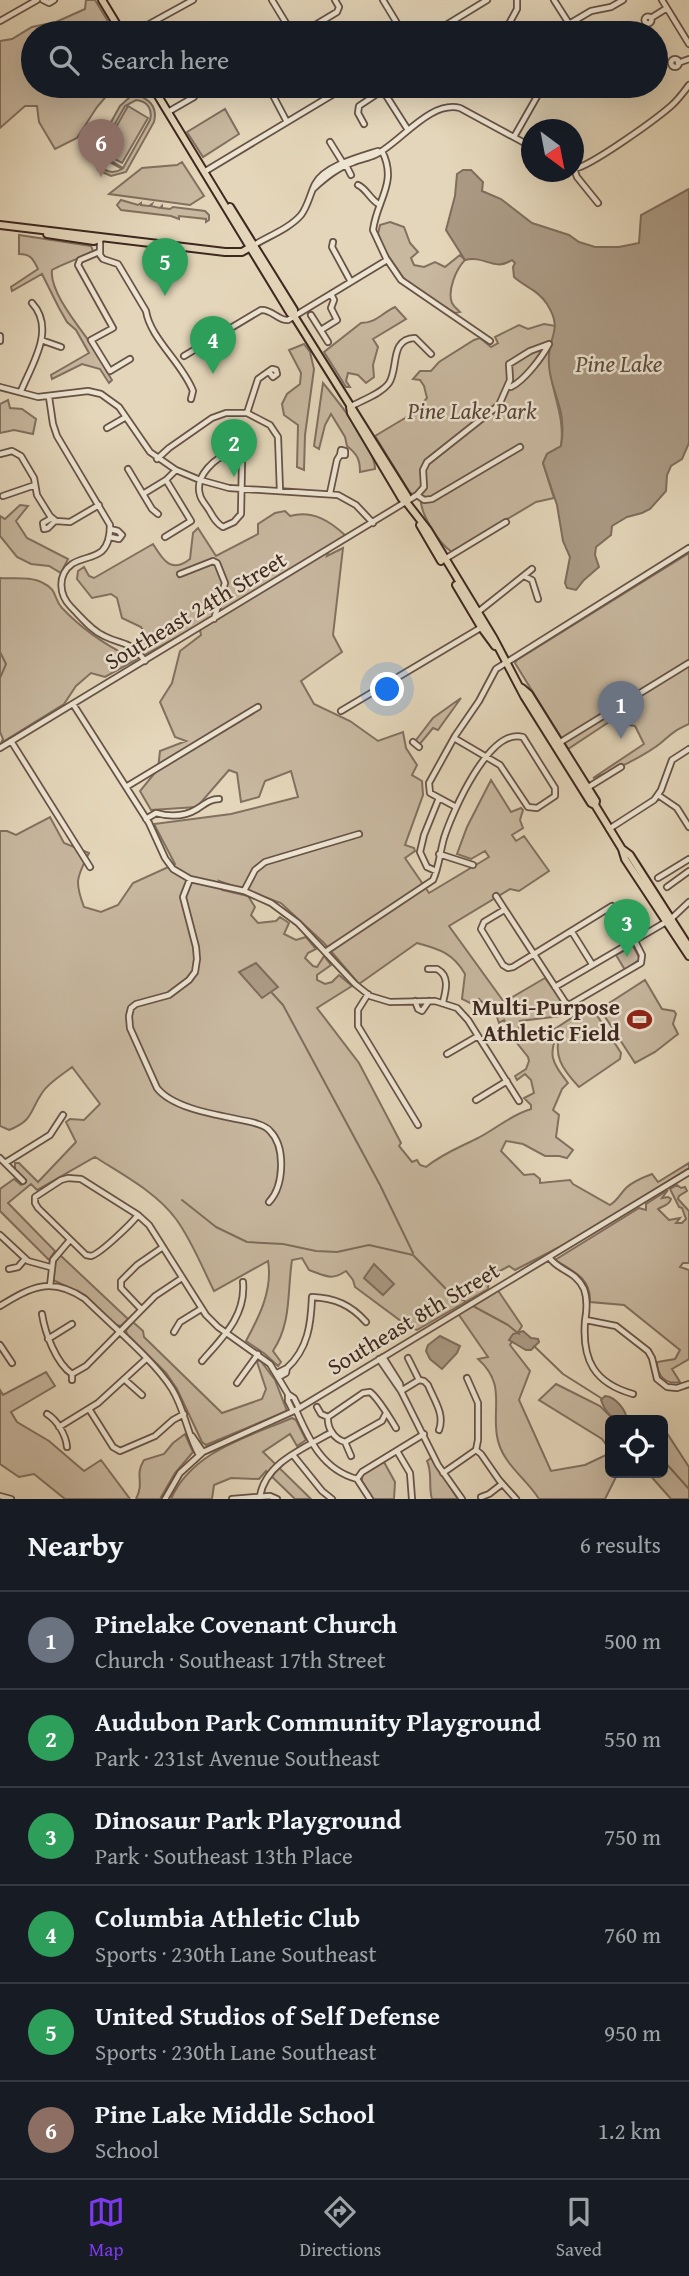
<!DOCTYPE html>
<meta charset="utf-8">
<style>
body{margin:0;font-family:"Gentium Book Plus",serif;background:#242831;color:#f1f3f6}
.controls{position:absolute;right:21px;bottom:21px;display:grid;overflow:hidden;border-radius:10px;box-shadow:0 7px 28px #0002}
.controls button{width:63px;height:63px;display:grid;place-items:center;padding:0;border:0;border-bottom:2px solid #363941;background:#171b24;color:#f1f3f6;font:35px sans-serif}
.compass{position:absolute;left:521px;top:119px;width:63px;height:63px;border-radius:50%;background:#171b24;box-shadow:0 7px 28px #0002;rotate:148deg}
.you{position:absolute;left:388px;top:690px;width:24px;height:24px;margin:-18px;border:5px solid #fff;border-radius:50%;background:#1a73e8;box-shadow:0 0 0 10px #1a73e833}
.badge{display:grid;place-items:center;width:46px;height:46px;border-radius:50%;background:#7c3aed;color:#fff;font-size:23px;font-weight:700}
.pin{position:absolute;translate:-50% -58px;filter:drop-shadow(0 2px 4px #0008)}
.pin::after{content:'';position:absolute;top:37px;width:24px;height:21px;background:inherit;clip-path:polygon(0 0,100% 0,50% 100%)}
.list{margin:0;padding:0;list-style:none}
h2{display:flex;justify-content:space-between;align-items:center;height:91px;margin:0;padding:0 28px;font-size:30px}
h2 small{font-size:23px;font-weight:400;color:#9ea1a6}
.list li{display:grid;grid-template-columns:46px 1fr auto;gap:21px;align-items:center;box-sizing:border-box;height:98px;padding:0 28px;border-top:2px solid #363941}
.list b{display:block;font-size:26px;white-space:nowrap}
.list p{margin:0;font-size:23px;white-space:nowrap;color:#9ea1a6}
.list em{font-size:23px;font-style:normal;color:#9ea1a6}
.icon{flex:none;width:38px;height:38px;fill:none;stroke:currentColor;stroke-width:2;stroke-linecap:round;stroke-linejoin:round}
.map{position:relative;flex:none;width:689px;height:1499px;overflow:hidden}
.search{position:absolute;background:#171b24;box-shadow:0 7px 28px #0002;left:21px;right:21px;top:21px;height:77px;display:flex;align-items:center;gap:18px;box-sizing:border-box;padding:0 24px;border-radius:38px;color:#9ea1a6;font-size:26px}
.sheet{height:679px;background:#171b24}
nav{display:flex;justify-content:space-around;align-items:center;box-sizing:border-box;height:98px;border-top:2px solid #363941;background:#171b24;font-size:19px;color:#9ea1a6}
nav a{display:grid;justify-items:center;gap:4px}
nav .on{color:#7c3aed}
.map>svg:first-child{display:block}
.green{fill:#c8b8a0;stroke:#827060;stroke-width:2;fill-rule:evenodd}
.water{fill:#ab9a85;stroke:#7f6c5c;stroke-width:2}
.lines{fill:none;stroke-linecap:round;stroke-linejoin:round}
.stream{stroke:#7f6c5c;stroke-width:2}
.minor-casing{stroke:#675346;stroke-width:8}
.major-casing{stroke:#3d271f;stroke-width:10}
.minor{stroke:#ede4d2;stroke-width:4.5}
.major{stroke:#e4d6ba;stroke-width:6}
.labels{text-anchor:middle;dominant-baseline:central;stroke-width:5;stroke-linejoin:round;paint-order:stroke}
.park-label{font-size:23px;font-style:italic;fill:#594439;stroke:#ede4d2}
.street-label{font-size:23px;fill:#3d271f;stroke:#ede4d2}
.poi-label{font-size:23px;font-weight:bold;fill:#3d271f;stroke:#ede4d2;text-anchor:end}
.water-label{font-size:24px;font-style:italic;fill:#5e4a3e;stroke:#ede4d2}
</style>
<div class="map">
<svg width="689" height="1499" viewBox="0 0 689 1499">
<rect width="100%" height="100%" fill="#e4d6ba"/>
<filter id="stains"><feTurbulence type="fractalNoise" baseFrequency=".00286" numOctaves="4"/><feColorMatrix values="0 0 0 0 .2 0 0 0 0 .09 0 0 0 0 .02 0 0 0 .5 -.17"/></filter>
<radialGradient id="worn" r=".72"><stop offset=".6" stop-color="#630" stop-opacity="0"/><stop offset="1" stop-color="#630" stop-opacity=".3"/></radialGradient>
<!-- green -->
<path class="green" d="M86,0h9l20,33h-82v53h82l-18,21 -20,31 -22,11 -16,-27 -2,-16h-12l-25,22v-87l12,-2 20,-12 24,-5 29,-13z
M140,96c12,5 17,14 14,26l-28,50 -15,4 -13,-6 -4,-10 1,-9 25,-45 10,-9zM136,100c11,1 17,9 14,20l-27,48 -23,-14 -1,2 23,13c-14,8 -26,-2 -23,-17l26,-46z
M128,106l20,12 -26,45 -20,-11z
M225,109l14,25 -36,23 -16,-25z
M182,162l22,34 -14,9 -81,-11 33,-26 35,-3z
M121,200l17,5 3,-2v2l8,1 3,-2 -1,2 9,2 2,-2v2l8,1 3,-2 32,4 4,4v5l-3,2v-3l-27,-3v3l-8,-3 -50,-6 -4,-5z
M390,222l14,5 6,16 8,9 -7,6 3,7 10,2 11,-5 10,5 15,-12 5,5c-9,9 -18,31 -13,43 2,4 5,6 8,9l-5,1 -48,-30 -22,-32 -7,-17 2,-9z
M19,235l72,11 2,5c-13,8 -27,11 -41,19 -3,23 31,61 44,81 6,10 10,20 16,29l-3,3 -9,-14 -18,-5 -30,15 -1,-4 38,-22 -13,-23 -9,-8 -8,-14 -17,-34 -30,17 -1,-4 27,-18c-5,-10 -7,-15 -19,-15z
M395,307l11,12 -33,20 5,8 -5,18 1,12 -8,6 -8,-8 -10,-2 -2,8 4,6h-4l-22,-35 37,-29c15,0 21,-10 34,-16z
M544,324l12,2c-3,15 -9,28 -6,43 3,28 15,48 11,77l-14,8 -4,9 11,35 -18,4 -84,50c-13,-8 -34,-41 -31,-56l-11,-3 -35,-57 40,-24 12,-14 -3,-12 -4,-6 -7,-1 7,-8h11l8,-9 35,-22 6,-2 11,9 7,-4 -3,-6 24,-12 9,4z
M304,344l6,8 4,17 -9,66 -1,35 -7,-3 1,-42 -14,-10 -2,-11 5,-10 13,-10 1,-11 -12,-23z
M323,383c14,17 52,64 52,86l-15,3c0,-13 -3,-18 -13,-26l-2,-9 -14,-23 -6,11 -6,24 -5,-3z
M8,400l2,8 12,1 14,10 -3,15 -19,-4 -14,3v-29z
M20,505l8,1 -12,15 11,17 41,21 -7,14 -12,-7 -18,-2 -14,-7 -17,-21v-20l5,3z
M285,511l5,5c23,-6 40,5 56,20l-15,9 -4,11 16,-8 -10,87 9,17 -41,29 13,23 36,17 28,20 25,-9 3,16 11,17 -5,10 10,6 1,14 -18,50 9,3 1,3 -10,7 24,35 60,-36 -4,-6 -14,8 -14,-5 10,-27 24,-47 20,32 10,-4 2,2 -3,10 3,8 -11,7 4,6 8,-5 25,35 -30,20 -9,-2 -61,37 55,76 41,-24 23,31 -7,7 -41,5 -2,10 8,9 24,-8 26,-17 3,3 14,-9 28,44 -1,6 -41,28c-17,-18 -27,-32 -18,-57h-2c-12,25 -7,32 9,53l-6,6 -9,21 6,5 -3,22 17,13 -6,8 -8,-2h-14l-22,-12 -17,-3 -5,10 23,24 10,-1 6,5v4l30,-3 3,4 37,21c8,-5 10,-11 16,-17 6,-6 18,-11 26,-14l6,8 31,-19v5l-112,70 -62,32 -6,-4 -20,11 -1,12 -71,41 -8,-3 -54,-40 -2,-7 -7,-9c-15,10 -20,5 -37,-1l-7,-12 -10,2c-5,32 0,62 -19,91l8,11 -3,4 -13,-12 -19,-13c13,-24 27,-51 22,-80l-54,30c-12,-24 -22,-50 -38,-72 -20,-27 -53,-44 -81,-62l-58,33 -6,-6 -23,19 47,48 -6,9 -49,-49v-22l14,-10 7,6 5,-5 -11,-11v-6h4l19,19 38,-40 -10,-20 4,-3 14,1 16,-16 -28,-37c-10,8 -24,16 -30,26 -13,19 -8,27 -33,37l-9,-4v-295h7l9,4 34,-18 14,26 25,10c-12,24 -15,28 -5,54l17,5 17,-7 15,-22 42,-19 -21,-40 77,-10 67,-17 -7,-26 -26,10 -6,16 -18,5 -4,-29 -8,-3 -32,37 -46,3 -11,-19 18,-22 2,-18 26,-10 -11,-4 -15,-35 12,-19 8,-32 21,-16 -2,-10 -94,52 -14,-4 -15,13 -12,18 -63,39 2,-4 -3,-7v-154c14,1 31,-2 43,5 15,7 10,15 19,25 18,19 42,36 66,48l17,-22 -4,-7 -19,-9 -5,-20 -6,-4 -19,4 -15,-19 1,-8 6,-4 5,9 5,2 59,-34c10,16 18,30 37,15l3,-26 5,-5 18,28 42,-22v-10l17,-11zM219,881l62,22 43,40 35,41 58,-41c22,6 36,10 48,31l-3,25 8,4 9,-4 18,18 2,6 5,-3 5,13 19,24 1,4 -3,8 -11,7 2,4 8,-6 6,6 3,13 -10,5 7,7v4c-21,6 -36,21 -55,30 -18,9 -34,15 -50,28l-6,-2 -3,-5 -5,2 -13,-16 2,-3 -42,-80 -42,-55 35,-22 -13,-11 -7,7 -7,2 -8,-4v-5l14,-10 -7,-9 -7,11 -4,-1 -8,-8 3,-5 8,-4 -10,-12 -10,3 -12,-6 5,-11 -9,-6 -4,4 -18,2 -7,-8 4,-8 -7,-11 -26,-6z
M689,553v171c-13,6 -17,9 -27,18 -14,12 -52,31 -69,36l51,-34 -9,-18 -26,-4 -41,27 -53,-86 2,-3z
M461,698l-23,32 -5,-2 -14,17 -3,-5 17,-22z
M633,946l7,13 -15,11 -9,-15z
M645,980l17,29 12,2 2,3 -3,10 5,10 -23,18 -20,11 -35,-54z
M677,1185l4,3 4,-1 2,4 -8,5 -1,3 11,12v52h-6l-3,4 9,3v89l-17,10 8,13c-14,3 -23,-6 -23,-20l18,-3 5,-9 -56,-45 -34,-3c1,-25 -18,-31 -35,-42l84,-52 7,2v-6l22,-14 -6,8 6,-1 3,2c-2,7 -9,7 -13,10l11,11 11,-2 -4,5h6l4,-4 -4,-11 -3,-1 -9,-18z
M60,1255l68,64 -7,7 -5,-1 -31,-30 -32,-15 1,-16z
M497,1289l25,37 -12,19 20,26 -11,29 32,71 34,-6 25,-12v20h8l-13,26h-66c-13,-21 -38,-36 -42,-63 -5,-30 9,-52 -19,-77l10,-2 -31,-45z
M133,1322l10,9 1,6 78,76 40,-14 4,-10 -9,-27 3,-2 15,20 12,31 -81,34 -4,-3 -25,-53 -11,-16 -39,-39 -1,-4z
M46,1372l9,14 -44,26 6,10 32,19 35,30 17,-11 29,39h-65l-31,-25 -15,3 -19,-13v-74l3,5z
M556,1384l44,22 14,14h-4v30l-8,-11 -63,-39z
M292,1418l4,2 10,20 -9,6 -7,-12 -27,18 48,47h-16l-29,-28 -7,8 -28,-1 -17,7 -2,14h-41c21,-48 77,-62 121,-81z
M663,1427l26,40v32h-18l-23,-26h15z
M185,1434l8,18 -18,21 -15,26h-24c9,-18 -2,-23 8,-39l20,-6 9,-11z
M431,1458l27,41h-26c-4,-13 1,-25 -5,-38z
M384,1462l11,20 -1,17h-21l-11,-18v-6z"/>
<!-- water -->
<path class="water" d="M463,170h8l12,12 -1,9 19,8 31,24 37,12 10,7 16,5h24l20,-4 2,-28 48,-26v254l-7,16 -11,7 -4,9 -1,16 -16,18 -8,4 -15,4 -15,9 -1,9 -15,12 -1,8 4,12 -15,13 -8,10 -9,-2 -2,-5 5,-26 -7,-16 -6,-36 -14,-42 4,-9 14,-8c2,-11 2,-22 0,-33 -4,-18 -14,-38 -12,-58 2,-22 13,-27 -2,-51 -9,-14 -22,-17 -33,-27l-1,-10 2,-4 -3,-3c-18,12 -27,-5 -47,0l-19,-30 9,-34 2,-22z
M256,963l22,24 -16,11 -23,-26z
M374,1264l20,20 -11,11 -19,-17z
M523,1331l8,7 7,1 1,3 -8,8h-5l-17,-10 4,-6z
M440,1336l20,10 -3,7 -15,16 -12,-10 -4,-8 2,-6z
M605,1396c11,1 21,14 22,24 -15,0 -21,-6 -26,-20z"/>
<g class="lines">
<!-- stream -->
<path class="stream" d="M0,652l6,12 -6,14
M272,993l11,12 97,180 33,68
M182,1200l34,27 31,15 36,2 33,7 21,1 32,-7 44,10 35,36 20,12
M473,1306l35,19 11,9
M534,1346l29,28 38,24
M663,1460l26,29"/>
<defs>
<path id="minor" d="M43,0l6,3 5,-3
M272,0l20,33
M383,0l20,33
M554,0l21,33
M662,0l27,44
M644.5 20a3.5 3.5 0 1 1 7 0a3.5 3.5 0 1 1-7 0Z
M651,18l16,-10
M0,21l37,-21
M569,24l22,-13 20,-4 12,-7
M133,33l60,-33
M302,33l35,-21 2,-5 -4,-7
M433,33l54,-33
M504,33l13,-24v-9
M671 63a4 4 0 1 1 8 0a4 4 0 1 1-8 0Z
M678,63l11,-4
M268,86l19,36
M324,86l6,10
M380,86l28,44
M454,93l1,-7
M168,112l26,-15 4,-8
M364,124l-6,-11 1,-7 24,-16
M514,137l29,-51
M330,142l13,21
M382,151c16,32 -5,48 -9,79l13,28 15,22 89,61
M346,165l5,10
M574,169c17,-3 81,-49 97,-63 7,-6 12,-13 18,-21
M574,169l3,8 21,26
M204,172l143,-86
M358,185c9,4 12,15 22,20
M313,189c12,-11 25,-22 41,-27 7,-3 15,-4 21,-7 25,-12 55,-55 85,-47l72,39
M100,239v16l3,4 15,5 28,47c4,27 37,53 47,80l-2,8
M333,242l-1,5 19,35
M254,245c15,-9 36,-17 47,-30 7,-9 9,-21 14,-31 9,-18 44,-27 63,-33
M99,252l-19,8 -2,5 35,63 -22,12 19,31 20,-12
M311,315l17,27
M321,330l16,-10 -6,-12 3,-8 -3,-6
M0,336v5
M41,340l20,7
M184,356l77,-46c11,-1 17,11 27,10l99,-60
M0,387l38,10 50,-6 13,3 18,13 31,45 26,18 24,10 29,8 109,7 18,10 17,18
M21,391c11,-27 35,-62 11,-88
M49,397l4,27 4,12 53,89c0,10 -1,19 -8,26 -8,7 -21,7 -30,13 -15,11 -13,31 -1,43 10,10 20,23 33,29 20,10 26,4 41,25
M350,407c12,-7 31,-13 39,-24 10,-15 0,-44 26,-45l16,16
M247,413l11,-34 14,-10 4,1 1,4 -4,3 -4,-5
M107,428l19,-11
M232,453l7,3 3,5 -1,53 -7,8 -11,5c-7,-4 -10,-10 -14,-17 -3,-5 -8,-10 -9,-15 -6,-19 16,-39 32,-42z
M0,454l12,-3 9,5 13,22 3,17 13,21 6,5 14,1 29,-17
M157,459l12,-11 43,-30 14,-5h21l23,12 8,12 2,54
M128,469l24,40 6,5
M330,493l7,-33 3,-5h5v-4l-4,-1 -1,5
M143,494l23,-14 10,-10
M417,495l7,-8 -1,-17 4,-8 72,-57 11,-25 -1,-16 21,-13 19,-7c-7,13 -24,36 -38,43l-3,-1
M3,496l32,-11
M52,518l-9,5 1,6 4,-1 7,-7
M110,529l8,2 4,4
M110,537l9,2 3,-4
M165,537l26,-16 -25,-41
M445,559l61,-37
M180,574l33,-13 4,2 8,20 -11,36
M524,576l8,4 6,19
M478,612l54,-43
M73,704l76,119 16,35 8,11 17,10 54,12 27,12 27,20 57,61 15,12 20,6 45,-1 22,7 11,12 51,81
M341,711l141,-84
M11,741l79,126
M413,742l6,5
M559,743l130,-80
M0,748l417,-253 7,5 8,-1 88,-52
M126,787l132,-80
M587,788l34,-21
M658,795l19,13 12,19
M456,807l-26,-14 -1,-10 26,-47 24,-35 17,-32 193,-121
M146,819l10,-6c14,4 28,4 41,-4 8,-5 13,-10 22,-10
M609,829l45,-29 7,-10 11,-30 17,-11
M439,854l34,11
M436,871l-9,-4 -7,-15 4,-17 15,-37
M658,878l31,-19
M190,879l-7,18 13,50 1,12 -2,13 -6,8 -20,15 -33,9 -5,4 -2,8 1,12 27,60c18,23 70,28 98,35 5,2 11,3 15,8 16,16 14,55 -1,71
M667,887l22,-16
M244,891l11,-21 10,-8 94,-28
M496,896l69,106 4,3 72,-42 1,-8 -7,-14
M504,910l-20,12 -3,7 22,36 5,3 5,-1 99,-61
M671,919l18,-17
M572,932l20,32
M325,952l108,-72c6,-13 7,-28 11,-42 8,-25 45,-111 79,-101l32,51v8l-18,12 -9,-1 -28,-42 -46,-27
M428,969h9c13,7 9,21 6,33
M555,987l111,-65
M368,994l-10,16v16l60,99
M415,1001l3,8 4,2 7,-10
M447,1054l31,-18
M476,1100l31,-19
M0,1158l23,23
M5,1163l45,-28 13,-20
M138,1215c-7,9 -38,39 -47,41l-5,-1 -48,-47 -3,-5v-6l26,-17 7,-2 13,1 57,36 11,10 57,90 12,12 52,37 18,30
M0,1235l28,26 22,6
M549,1257c9,14 26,13 35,32 4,11 3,21 1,32 -3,39 9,62 48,73
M9,1269l9,-2 7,-8
M50,1286l3,-26 17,-20
M0,1306c31,-19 51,-30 85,-7 25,25 69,61 87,90 13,21 15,45 27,66
M141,1309l-20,-21v-7l16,-16 26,-18
M42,1314c3,19 14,49 30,60v6
M586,1320l30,6 32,25 4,7 5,21 10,8 10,1 12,-4
M174,1332l6,-10 21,-13
M48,1339l24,-15
M0,1345l12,18
M408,1358l11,22
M379,1359l22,32 -1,-7 -17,-27
M202,1361c21,-24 44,-45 41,-79
M287,1368c21,-19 24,-44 25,-71 23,1 39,8 54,25
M277,1373l10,-5 -1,5 -7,4
M72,1374l14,-8 69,-70 27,-18
M467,1378l11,25v37l-2,10
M124,1379l18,16
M419,1380l-18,11 37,74 24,34
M419,1380l5,1 4,4c6,15 17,29 11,45
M237,1383l21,-29
M317,1407l4,7 7,3c-1,11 6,22 17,25l6,14
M89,1409l24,38 7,4 35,-15 18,-16 11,-6
M296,1410c13,30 27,60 61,69
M293,1411l-5,-10v-7l6,4 5,10
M47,1414c10,6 19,21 20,33
M328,1417l35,-24 7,-1c8,6 20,26 26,36
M59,1427l39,-24 48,-44
M192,1436l11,16
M345,1442l37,-21 3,-6
M476,1450l5,4 18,26 17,19
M397,1451l13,22 2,26
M293,1455l29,36 10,8
M443,1473l33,-23
M357,1479l5,-7 62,-38
M357,1479l13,20
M0,1496l11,3
M260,1496c6,-34 45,-48 72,-64
M481,1497l8,-3 13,-10
M165,1499l15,-26 23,-21 93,-42 393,-238
M232,1499l38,-3 7,3"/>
<path id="major" d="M102,0l20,33
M152,86l138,227 4,3 113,180v7
M230,207l64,103v6
M0,225l225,27h17l12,-7
M47,234l47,7 6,-2
M350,407l1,6 51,86 5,4 21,27 65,107 31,59 67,107 4,2
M420,525l21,36
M456,585l25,42 14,19
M522,688l7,6 67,107 -1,4 27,44 3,10 64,97
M622,849l8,6 59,92"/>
</defs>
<!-- minor casing -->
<use href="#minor" class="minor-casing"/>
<!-- major casing -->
<use href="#major" class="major-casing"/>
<!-- minor -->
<use href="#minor" class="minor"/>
<!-- major -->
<use href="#major" class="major"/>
</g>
<!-- icons -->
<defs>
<symbol id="stadium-bare" viewBox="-9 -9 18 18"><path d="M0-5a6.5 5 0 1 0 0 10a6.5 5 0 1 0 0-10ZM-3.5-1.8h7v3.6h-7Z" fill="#8f2418" stroke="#ede4d2" stroke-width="2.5" paint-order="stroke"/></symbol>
</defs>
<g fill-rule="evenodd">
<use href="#stadium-bare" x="622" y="1002" width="35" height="35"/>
</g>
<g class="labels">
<!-- park labels -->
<g class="park-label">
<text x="472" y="410">Pine Lake Park</text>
</g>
<!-- street labels -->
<g class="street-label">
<text transform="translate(195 610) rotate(-31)">Southeast 24th Street</text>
<text transform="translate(413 1318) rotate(-31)">Southeast 8th Street</text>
</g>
<!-- poi labels -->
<g class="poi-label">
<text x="620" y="1006">Multi-Purpose<tspan x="620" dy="26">Athletic Field</tspan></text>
</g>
<!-- water labels -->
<g class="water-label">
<text x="619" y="363">Pine Lake</text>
</g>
</g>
<rect width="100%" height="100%" filter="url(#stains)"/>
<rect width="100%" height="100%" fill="url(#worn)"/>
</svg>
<div class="controls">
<button><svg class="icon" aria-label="locate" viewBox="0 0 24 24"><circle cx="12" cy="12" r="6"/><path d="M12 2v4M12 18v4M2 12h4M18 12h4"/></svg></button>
</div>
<svg class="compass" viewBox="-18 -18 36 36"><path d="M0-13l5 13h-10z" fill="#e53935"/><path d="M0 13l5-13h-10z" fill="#9ea1a6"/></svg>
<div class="you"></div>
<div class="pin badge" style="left:621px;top:739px;background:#6b7280">1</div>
<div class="pin badge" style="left:234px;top:477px;background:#2e9e5b">2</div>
<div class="pin badge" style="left:627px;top:957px;background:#2e9e5b">3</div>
<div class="pin badge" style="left:213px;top:374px;background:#2e9e5b">4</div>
<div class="pin badge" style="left:165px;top:296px;background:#2e9e5b">5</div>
<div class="pin badge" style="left:101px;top:177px;background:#8d6e63">6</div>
<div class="search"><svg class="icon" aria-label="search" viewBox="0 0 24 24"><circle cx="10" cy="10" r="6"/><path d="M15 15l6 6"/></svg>Search here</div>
</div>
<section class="sheet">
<h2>Nearby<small>6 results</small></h2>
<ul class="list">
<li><span class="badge" style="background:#6b7280">1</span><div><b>Pinelake Covenant Church</b><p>Church · Southeast 17th Street</p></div><em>500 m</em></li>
<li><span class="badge" style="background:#2e9e5b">2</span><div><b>Audubon Park Community Playground</b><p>Park · 231st Avenue Southeast</p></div><em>550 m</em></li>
<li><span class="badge" style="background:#2e9e5b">3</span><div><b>Dinosaur Park Playground</b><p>Park · Southeast 13th Place</p></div><em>750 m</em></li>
<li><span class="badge" style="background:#2e9e5b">4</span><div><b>Columbia Athletic Club</b><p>Sports · 230th Lane Southeast</p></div><em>760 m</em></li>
<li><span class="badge" style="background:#2e9e5b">5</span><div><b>United Studios of Self Defense</b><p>Sports · 230th Lane Southeast</p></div><em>950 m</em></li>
<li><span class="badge" style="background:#8d6e63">6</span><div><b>Pine Lake Middle School</b><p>School</p></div><em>1.2 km</em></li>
</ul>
</section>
<nav>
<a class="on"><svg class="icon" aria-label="map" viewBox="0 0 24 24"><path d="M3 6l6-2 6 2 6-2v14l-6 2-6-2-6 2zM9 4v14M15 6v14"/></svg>Map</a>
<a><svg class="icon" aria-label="directions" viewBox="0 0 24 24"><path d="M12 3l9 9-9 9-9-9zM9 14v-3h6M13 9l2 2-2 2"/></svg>Directions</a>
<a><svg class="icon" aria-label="saved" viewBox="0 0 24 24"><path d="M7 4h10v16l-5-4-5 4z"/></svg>Saved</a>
</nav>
